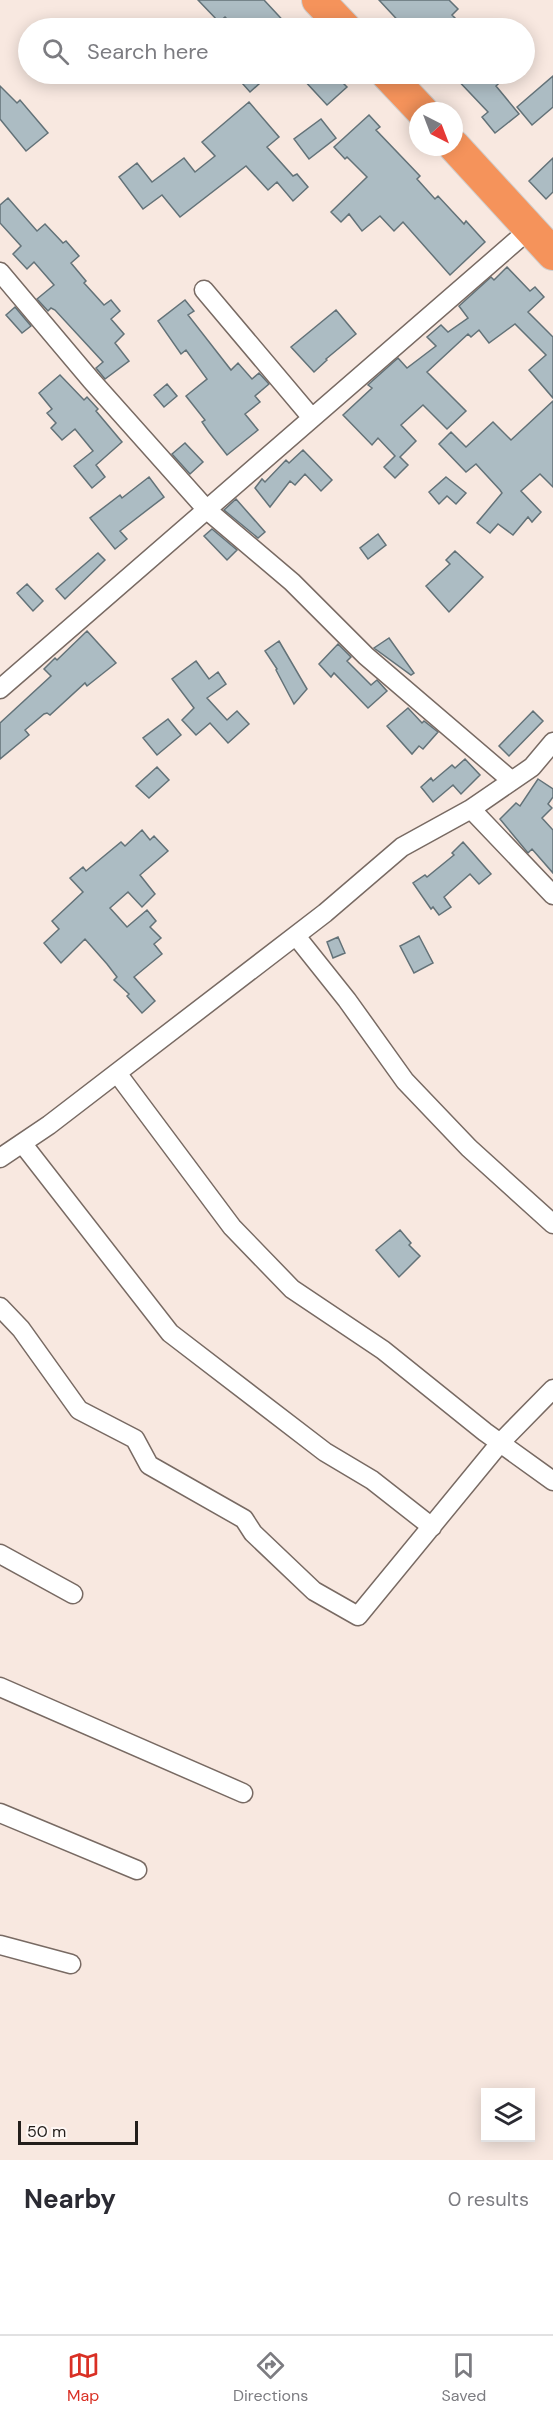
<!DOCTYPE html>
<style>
body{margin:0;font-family:"DM Sans",sans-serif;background:#f7f7f7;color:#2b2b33}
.controls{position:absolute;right:18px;bottom:18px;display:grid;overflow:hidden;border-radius:0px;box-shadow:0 3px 15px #0003}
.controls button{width:54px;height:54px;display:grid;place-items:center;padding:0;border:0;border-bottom:2px solid #e1e1e2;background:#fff;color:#2b2b33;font:30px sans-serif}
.compass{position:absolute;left:409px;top:102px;width:54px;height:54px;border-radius:50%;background:#fff;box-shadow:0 3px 15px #0003;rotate:138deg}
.scale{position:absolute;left:18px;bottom:15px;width:120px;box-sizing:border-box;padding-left:6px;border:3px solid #231e1b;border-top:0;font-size:16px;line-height:21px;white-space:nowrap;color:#231e1b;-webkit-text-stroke:4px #fef7f4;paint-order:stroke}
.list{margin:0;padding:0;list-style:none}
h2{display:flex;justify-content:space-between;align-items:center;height:78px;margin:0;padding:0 24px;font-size:26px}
h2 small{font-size:20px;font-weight:400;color:#7c7c81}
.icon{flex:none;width:33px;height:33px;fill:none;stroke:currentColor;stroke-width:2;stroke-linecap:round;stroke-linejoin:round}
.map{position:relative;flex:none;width:553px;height:2160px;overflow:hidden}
.search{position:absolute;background:#fff;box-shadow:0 3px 15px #0003;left:18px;right:18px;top:18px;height:66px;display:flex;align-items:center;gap:15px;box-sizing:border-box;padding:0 21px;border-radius:33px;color:#7c7c81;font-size:22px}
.sheet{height:174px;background:#fff}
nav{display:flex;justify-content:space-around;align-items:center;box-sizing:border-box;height:84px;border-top:2px solid #e1e1e2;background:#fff;font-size:16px;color:#7c7c81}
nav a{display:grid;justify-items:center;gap:3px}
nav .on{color:#d93025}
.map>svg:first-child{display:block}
.building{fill:#acbcc3;stroke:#637278;stroke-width:1.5}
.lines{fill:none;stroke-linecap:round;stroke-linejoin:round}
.street-casing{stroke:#786a63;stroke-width:21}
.highway-casing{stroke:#cfcecd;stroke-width:34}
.street{stroke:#fff;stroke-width:18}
.highway{stroke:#f5935b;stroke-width:32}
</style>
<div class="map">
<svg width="553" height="2160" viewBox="0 0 553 2160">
<rect width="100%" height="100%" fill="#f8e8e0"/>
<!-- building -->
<path class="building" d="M198,0h66l26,28h-54l-11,-11 -6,5z
M379,0h70l9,9 -6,6 13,13h-60z
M234,74h36l-20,18z
M309,74h25l13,13 -20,18 -24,-26z
M452,74h57l-13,12 23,28 -24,19 -13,-16 6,-5z
M553,76v31l-21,18 -15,-18z
M0,86l17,17 3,-3 28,33 -22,18 -26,-32z
M249,102l30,35 -12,10 26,29 4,-2 11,13 -15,14 -16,-19 -9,8 -22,-24 -66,51 -18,-22 -19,14 -24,-32 18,-14 15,19 32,-24 11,14 20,-16 -13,-14z
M369,115l11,12 -4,3 44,46 -3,3 18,20 3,-3 26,28 2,-3 19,21 -35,33 -47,-53 -9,9 -14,-15 -18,15 -13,-17 -8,8 -10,-10 36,-35 -20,-20 -2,2 -11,-12z
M321,119l15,19 -27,21 -15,-20z
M553,158v34l-7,7 -17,-18z
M8,198l29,33 8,-7 18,19 3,-2 13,15 -8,7 15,18 -2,2 20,22 7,-5 9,11 -9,8 13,15 -9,9 14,18 -24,18 -9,-11 7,-6 -48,-52 -4,-2 -3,3 -11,-12 17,-14 -20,-23 -7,7 -14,-15 8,-8 -21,-23v-18z
M507,267l23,24 5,-4 9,10 -16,15 25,25v61l-24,-28 17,-15 -31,-31 -26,19 -10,-13 -8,7 -3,-3 -41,38 39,39 -19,18 -24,-24 -22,20 15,16 -16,16 8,8 -13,13 -11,-11 11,-11 -17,-18 -6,7 -29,-30 29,-27 -4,-3 2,-2 28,-25 9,10 29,-22 -9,-9 14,-12 7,7 20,-14 -9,-12 32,-29 3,3z
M185,300l9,11 -6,4 43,55 7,-7 14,16 7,-6 10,11 -14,12 5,6 -15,12 13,16 -31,25 -18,-23 -7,-10 3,-2 -19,-24 21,-17 -21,-29 -5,4 -23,-33z
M15,307l16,19 -9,7 -16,-18z
M336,310l20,24 -30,25 1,1 -13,12 -23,-25z
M60,375l24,25 3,-3 11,12 -2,2 26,31 -26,23 9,12 -13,11 -18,-22 19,-15 -18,-22 -13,11 -11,-12 5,-5 -9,-10 5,-4 -13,-16z
M167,384l10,12 -13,11 -10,-12z
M553,401v86l-13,-13 -19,17 20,21 -9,10 -4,-5 -15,18 -15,-11 -8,9 -13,-10 25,-30 -2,-3 -24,-26 -10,8 -27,-28 12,-12 15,15 27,-25 18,18z
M185,443l18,19 -13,12 -18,-20z
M303,450l29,30 -11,11 -16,-17 -10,11 -5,-4 -20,26 -15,-19 7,-9 3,3 21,-22 3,3z
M149,477l15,20 -44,34 7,8 -12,10 -25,-31 30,-23 2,3z
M446,477l20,16 -10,11 -9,-8 -8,8 -10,-12z
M236,499l29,33 -7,6 -34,-28z
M212,529l25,21 -10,10 -23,-24z
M378,534l8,11 -18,14 -8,-11z
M455,551l28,26 -34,35 -23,-26 24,-22 -4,-4z
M98,553l7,7 -40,39 -9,-10z
M27,584l16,17 -10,10 -16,-18z
M87,631l29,32 -29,23 -2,-3 -35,32 -3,-2 -3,1 -19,16 4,5 -29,24v-36l51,-47 -7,-7 11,-11 2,2z
M389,638l25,35 -3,2 -37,-27z
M279,641l28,48 -13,15 -18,-34 1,-1 -12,-18z
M338,644l13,13 -4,4 24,24 6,-5 10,11 -19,17 -34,-35 -3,4 -12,-13z
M196,661l13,18 9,-7 8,12 -19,14 20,22 10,-9 12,13 -21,19 -18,-20 -14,12 -14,-15 12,-12 -22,-29z
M408,708l14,15 2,-2 14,11 -15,17 -4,-3 -7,8 -25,-28z
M533,711l10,10 -34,35 -10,-10z
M168,719l13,16 -24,20 -14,-17z
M465,759l15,16 -19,19 -8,-9 -20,17 -12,-15 10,-9 2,3 19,-16 3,3z
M157,767l12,13 -20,18 -13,-12z
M538,779l15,10v8l-5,7 4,4 -10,10 11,12v43l-21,-24 -4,4 -28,-34 16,-16 4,3z
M142,830l8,10 4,-4 14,15 -28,24 15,19 -13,13 -14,-15 -18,16 17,19 20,-17 9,11 -6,6 11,11 -7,6 8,10 -28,23 21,24 -13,12 -15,-17 2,-2 -15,-14 3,-3 -10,-13 -22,-25 -24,24 -17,-20 15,-14 -7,-8 31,-29 -13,-14 13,-11 3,4 35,-29 4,4z
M463,842l28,32 -12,10 -9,-10 -26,23 7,10 -12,8 -6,-8 -2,2 -18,-26 12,-8 2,2 27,-22 -2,-2z
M419,936l14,27 -19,10 -14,-27z
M338,937l7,16 -12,5 -6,-16z
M400,1230l11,13 -2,2 11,11 -21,21 -23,-27z"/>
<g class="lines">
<defs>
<path id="street" d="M0,272l91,108 116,130 85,72 74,74 146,125
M204,290l108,128
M0,689l531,-461
M471,809l82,86
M296,936l51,64 58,81 64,67 84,76
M117,1073l115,154 60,62 91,61 102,82 68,49
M22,1143l148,190 155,119 47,28 60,47
M0,1158l49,-33 276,-212 77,-66 69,-38 61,-42 21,-25
M0,1307l21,22 58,81 56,29 14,26 95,54 9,14 61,58 44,25 142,-173 53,-54
M0,1554l73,40
M0,1687l243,106
M0,1813l137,57
M0,1945l71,19"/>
<path id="highway" d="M318,0l27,28
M387,74l35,37
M454,146l99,108"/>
</defs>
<!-- street casing -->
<use href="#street" class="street-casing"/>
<!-- highway casing -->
<use href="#highway" class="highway-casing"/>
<!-- street -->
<use href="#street" class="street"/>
<!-- highway -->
<use href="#highway" class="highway"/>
</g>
</svg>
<div class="controls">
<button><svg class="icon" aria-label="layers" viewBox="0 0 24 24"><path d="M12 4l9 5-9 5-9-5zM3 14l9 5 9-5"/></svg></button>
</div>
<svg class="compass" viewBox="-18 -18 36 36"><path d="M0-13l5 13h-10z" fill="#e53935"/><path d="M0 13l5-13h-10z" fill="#7c7c81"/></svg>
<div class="scale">50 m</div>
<div class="search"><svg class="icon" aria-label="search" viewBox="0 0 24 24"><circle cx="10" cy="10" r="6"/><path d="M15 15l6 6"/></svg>Search here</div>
</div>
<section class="sheet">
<h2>Nearby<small>0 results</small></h2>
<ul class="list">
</ul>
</section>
<nav>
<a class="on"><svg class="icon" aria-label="map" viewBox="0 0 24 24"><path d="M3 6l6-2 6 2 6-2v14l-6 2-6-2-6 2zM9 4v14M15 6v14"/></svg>Map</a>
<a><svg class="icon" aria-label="directions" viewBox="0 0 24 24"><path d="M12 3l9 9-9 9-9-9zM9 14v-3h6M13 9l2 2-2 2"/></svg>Directions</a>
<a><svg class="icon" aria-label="saved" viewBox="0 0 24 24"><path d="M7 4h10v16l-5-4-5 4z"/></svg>Saved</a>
</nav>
